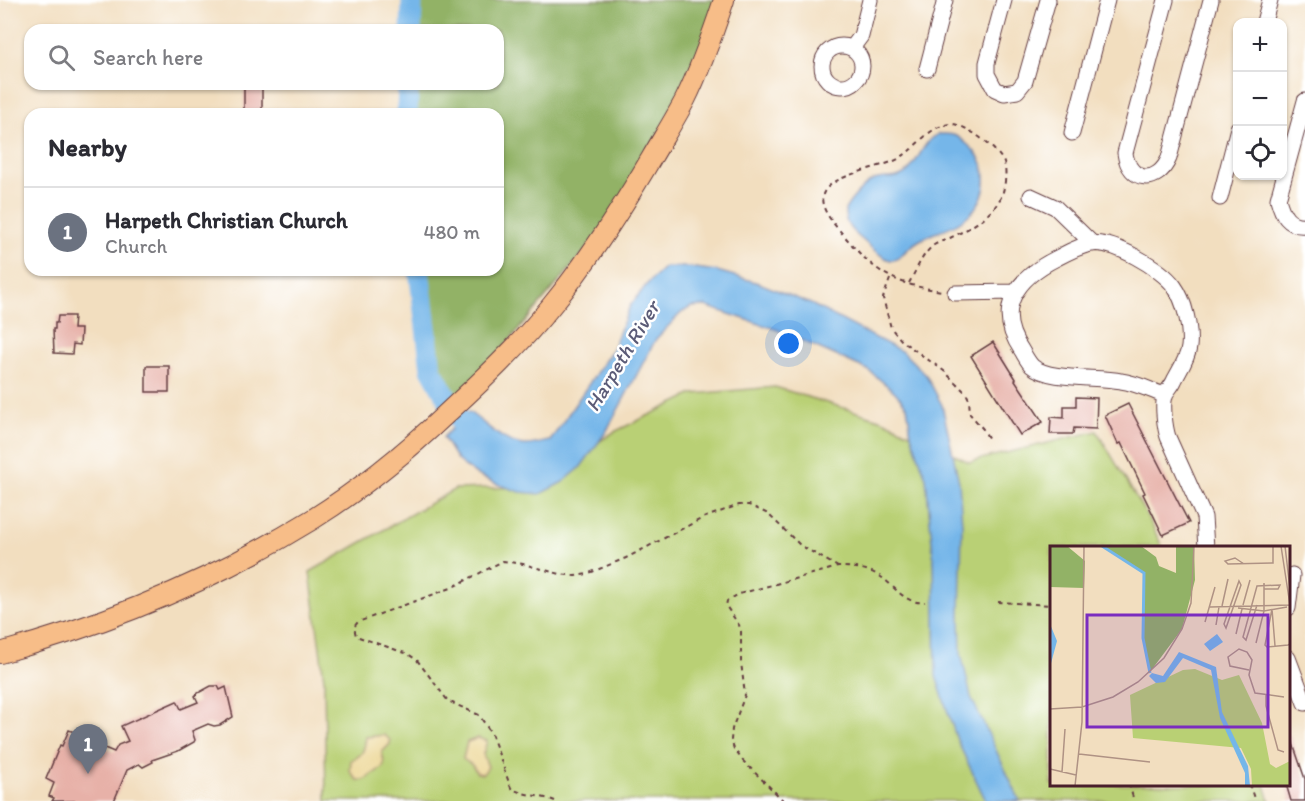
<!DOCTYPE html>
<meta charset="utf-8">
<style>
body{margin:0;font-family:Itim,sans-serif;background:#f2f2f3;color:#2b2b33}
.controls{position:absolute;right:18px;top:18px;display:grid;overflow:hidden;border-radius:12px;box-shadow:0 2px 4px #0004}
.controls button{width:54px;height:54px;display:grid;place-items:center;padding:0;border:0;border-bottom:2px solid #e1e1e2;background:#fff;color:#2b2b33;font:30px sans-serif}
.you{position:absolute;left:789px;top:344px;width:21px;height:21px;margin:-15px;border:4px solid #fff;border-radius:50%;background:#1a73e8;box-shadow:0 0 0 9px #1a73e833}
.badge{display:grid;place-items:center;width:39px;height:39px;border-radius:50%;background:#1f6fb2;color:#fff;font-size:20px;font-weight:700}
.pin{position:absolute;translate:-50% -50px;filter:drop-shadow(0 2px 3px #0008)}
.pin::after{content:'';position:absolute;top:32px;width:21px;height:18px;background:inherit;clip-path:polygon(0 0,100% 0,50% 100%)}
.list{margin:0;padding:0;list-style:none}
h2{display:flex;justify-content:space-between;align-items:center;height:78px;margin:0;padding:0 24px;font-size:26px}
h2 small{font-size:20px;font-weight:400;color:#7c7c81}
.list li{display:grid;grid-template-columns:39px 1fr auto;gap:18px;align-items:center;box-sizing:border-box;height:90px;padding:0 24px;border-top:2px solid #e1e1e2}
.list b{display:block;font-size:22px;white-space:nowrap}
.list p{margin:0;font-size:20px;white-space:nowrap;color:#7c7c81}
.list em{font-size:20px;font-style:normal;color:#7c7c81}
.icon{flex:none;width:33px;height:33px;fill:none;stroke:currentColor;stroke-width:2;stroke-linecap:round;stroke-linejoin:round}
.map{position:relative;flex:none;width:1305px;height:801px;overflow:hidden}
.search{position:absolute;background:#fff;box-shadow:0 2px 4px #0004;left:24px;top:24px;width:480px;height:66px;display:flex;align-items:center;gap:15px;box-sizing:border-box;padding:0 21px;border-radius:18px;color:#7c7c81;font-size:22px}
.panel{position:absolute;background:#fff;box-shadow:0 2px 4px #0004;left:24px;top:108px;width:480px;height:168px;border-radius:18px}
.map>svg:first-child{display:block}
.green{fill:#b9d074;stroke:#827850;stroke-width:1.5}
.forest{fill:#92b266;stroke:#6e6848;stroke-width:1.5}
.sand{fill:#eeda9e;stroke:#9c7c64;stroke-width:1.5}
.water{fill:#74b6e9;stroke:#5f6a8a;stroke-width:1.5}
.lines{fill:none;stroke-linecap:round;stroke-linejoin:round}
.river{stroke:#74b6e9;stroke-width:21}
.building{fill:#e7b1a8}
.minor-casing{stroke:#633c41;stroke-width:17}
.major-casing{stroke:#633c41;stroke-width:22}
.path{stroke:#633c41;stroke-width:2;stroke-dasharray:4.5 4.5;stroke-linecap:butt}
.minor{stroke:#fff;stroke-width:15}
.major{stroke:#f7bd88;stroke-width:20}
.labels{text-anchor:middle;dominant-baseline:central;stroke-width:5;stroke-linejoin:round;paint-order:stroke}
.water-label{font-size:21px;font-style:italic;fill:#5b5b77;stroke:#fff}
.inset-river{fill:none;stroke:#74b6e9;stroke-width:3}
.inset-road{fill:none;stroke:#af9284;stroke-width:1.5}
.view{fill:#7b2cbf;fill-opacity:0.15;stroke:#7b2cbf;stroke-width:3}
.inset-edge{fill:none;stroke:#4a1f2b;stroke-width:3}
</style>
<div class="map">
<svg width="1305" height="801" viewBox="0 0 1305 801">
<rect width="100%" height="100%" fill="#fff"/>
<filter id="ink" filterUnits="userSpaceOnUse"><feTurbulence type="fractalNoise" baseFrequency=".0167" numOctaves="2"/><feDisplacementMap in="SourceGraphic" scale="12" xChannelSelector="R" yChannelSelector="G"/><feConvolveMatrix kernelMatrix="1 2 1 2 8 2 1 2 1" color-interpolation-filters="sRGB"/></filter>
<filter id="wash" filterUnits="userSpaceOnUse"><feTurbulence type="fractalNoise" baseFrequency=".008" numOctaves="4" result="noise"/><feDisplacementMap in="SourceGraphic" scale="24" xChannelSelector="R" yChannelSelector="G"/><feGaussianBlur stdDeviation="1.35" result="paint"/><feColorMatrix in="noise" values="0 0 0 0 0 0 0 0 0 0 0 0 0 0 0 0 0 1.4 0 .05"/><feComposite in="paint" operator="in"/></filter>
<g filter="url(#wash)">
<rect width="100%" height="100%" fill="#f2debf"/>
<!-- green -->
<path class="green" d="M775,387l108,33 86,42 128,-31 53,90 12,26 -110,1v236l213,1 5,16h-944l-2,-122 -14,-107 145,-83 74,-2 85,-55 79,-38z"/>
<!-- forest -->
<path class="forest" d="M412,0h312l-101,206 -169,200 -23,-37 -12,-99h79v-156h-91l1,-30h90v-54h-87z"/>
<!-- sand -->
<path class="sand" d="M384,735l6,5v4l-8,8 2,11 -1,4 -19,13h-7l-7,-9 1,-11c13,-5 13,-10 15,-23z
M478,738l9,3 -4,13 5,13 -5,7 -6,-1 -5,-8 -9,-6 4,-17z"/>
<!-- water -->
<path class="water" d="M938,134c5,0 13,-1 18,2 4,1 8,6 11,8 23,19 24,48 4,69 -14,14 -32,17 -49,26 -29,15 -20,37 -56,4 -11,-10 -22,-16 -21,-33 4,-8 20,-27 29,-30 13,-4 24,1 35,-10 11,-12 14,-28 29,-36z
M665,267h23l29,4 42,12 52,21 92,48 23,23 16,30 17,77 3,43 -2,92 1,36 10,44 49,104h-34l-29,-61 -21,-64 -2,-112 -8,-86 -15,-44 -4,-28 -12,-14 -27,-22 -90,-40 -73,-24 -14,1 -10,6 -25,26 -50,93 -26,36 -17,14 -23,12 -20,-2 -23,-8 -22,-10 -18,-14 -14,-23 26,-25c18,12 34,32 57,33 8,0 17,-3 24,-4l62,-91 18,-44 18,-23z"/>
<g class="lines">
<!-- river -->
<path class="river" d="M411,30l1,-30
M407,114l1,-30
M419,270l12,99 40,72 6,2"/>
</g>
<g id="blocks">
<!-- building -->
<path class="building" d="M244,84h18v30h-18z
M58,316h16l-1,13h8l-1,16 -7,-1 -1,10 -18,-1 -1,-24h2v-6h2z
M993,342l23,37 -1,1 28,42 -23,13 -49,-79z
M146,366h23v26h-23z
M1076,397l21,1 -1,31 -22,-1 -1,6h-23l1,-17 13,1v-12h12z
M1128,404l61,119 -26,12 -20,-41 2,-1 -24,-50 -3,1 -13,-29z
M211,686h7l2,4 6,-3 7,30 -13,8 -6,1 -6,-2 -16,7 3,9 -1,2 -16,9 -26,9 1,2 -10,5 -4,-3 -12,6 -13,31h-62l2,-3 -5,-2 5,-13 -8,-4 14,-34 2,1 7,-16 15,6 -1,3 31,13 4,-7 10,-4 -7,-15 56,-25 4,8 17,-7 -3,-6 3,-3z
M1288,735h2l15,44v22h-14l-5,-17h2z"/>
</g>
</g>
<g filter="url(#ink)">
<use href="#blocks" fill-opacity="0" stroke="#633c41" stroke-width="1.5"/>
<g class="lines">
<defs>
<path id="minor" d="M1004,0l-17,63v11l8,15 9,4 13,-2 8,-10 23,-81
M1166,0l-41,153c4,30 33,32 44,5l42,-158
M1264,22l6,-22
M822 66a20 20 0 1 1 40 0a20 20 0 1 1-40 0Z
M852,48l9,-12 9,-36
M927,69l18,-69
M1305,101l-27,98c4,15 10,28 27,26
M1072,133l35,-133
M1031,196l24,11 38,37
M1220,198l18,-70
M955,293l61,-1
M1164,395c-14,-5 -28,-12 -43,-14 -23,-5 -72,0 -89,-15 -4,-4 -7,-10 -10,-15 -29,-42 -5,-73 35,-93 11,-6 22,-12 34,-14 22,-4 71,25 83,42 11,15 17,43 15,61 -1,11 -10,24 -15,34 -2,5 -8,10 -9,15 -3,9 0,32 3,41l36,80 2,31
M1288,608l4,-33
M1288,658l17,45"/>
<path id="major" d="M0,653c110,-30 216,-74 313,-134 48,-30 92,-66 132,-104 38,-35 75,-70 107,-110 38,-46 70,-97 100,-148 11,-19 23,-38 33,-57 16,-32 28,-67 39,-100"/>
</defs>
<!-- minor casing -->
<use href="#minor" class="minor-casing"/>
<!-- major casing -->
<use href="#major" class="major-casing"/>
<!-- path -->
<path class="path" d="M890,279l-7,19 8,30 11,13 42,30 22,22 3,6 1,15 13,15 7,12
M909,283c7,-12 13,-29 25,-38 5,-3 11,-5 16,-7 20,-10 43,-22 52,-43 3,-9 5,-23 2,-32 -5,-13 -39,-40 -53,-39 -25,2 -36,28 -57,37 -16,7 -61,14 -70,31 -8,16 14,36 23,47 29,35 50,46 96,52
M998,602l54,3
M1129,784l5,17
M1249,784l6,17
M555,801c-14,-6 -32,-5 -44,-13l-20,-55 -12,-18 -31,-14 -31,-41 -9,-6 -52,-18 -2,-9 4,-5 93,-34 52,-27 20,3 37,10 15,2 12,-2 39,-16 77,-40 36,-13h10l19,9 32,31 38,22
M784,801l-41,-40 -9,-12 -3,-9 1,-11 13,-34 -4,-33v-31l-2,-6 -13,-19 1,-5 12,-7 99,-27c13,0 27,1 38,7 18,9 27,31 49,28"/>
<!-- minor -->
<use href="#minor" class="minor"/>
<!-- major -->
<use href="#major" class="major"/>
</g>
</g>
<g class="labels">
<!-- water labels -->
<g class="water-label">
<text transform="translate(622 356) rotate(-59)">Harpeth River</text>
</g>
</g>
<!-- overview -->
<g transform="translate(1050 546)">
<rect width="240" height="240" fill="#f2debf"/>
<path d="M145,123l27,11 17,-5 23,48 8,41 6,4 14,-7v25h-38l-1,-17 -10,-21 -108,-10 -3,-43 53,-25z" fill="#b9d074"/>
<path d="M0,0h17l18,15 -1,27 -34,-1zM52,0h39l15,11 3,9 17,7v-27h18l1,34 -13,49 -32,43 -7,-34 1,-65z" fill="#92b266"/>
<path d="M0,78l7,17 -7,26zM167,88l6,8 -13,9 -6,-7zM129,106l37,15 6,45 26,54 2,20h-5v-13l-25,-55 -9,-48 -28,-12 -18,24 -9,1 -7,-7 3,-3 11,3z" fill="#74b6e9"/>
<path class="inset-river" d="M52,0l42,27 -1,65 7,35"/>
<path class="inset-road" d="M231,0l9,59M235,0l5,43M194,18l-9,-6 -10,3 3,3 45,-1v-17M189,35l2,4 -15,43 -2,-4zM193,59l7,-25M207,59l-11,35 -3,-3 14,-51 23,-1 -2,4h-14M172,60l6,-27M160,61l80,-2M188,62l26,3 23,-4M155,76l10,-35M166,79l3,-18M186,88l6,-25M206,97l8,-32v-28M225,100l-3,-37 -7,36 2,2 21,-2 2,-1M199,124l-19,-4 -2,-9 11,-8 8,3 5,8 -3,15 6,18 29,4M216,149v11l12,44 6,2M0,163l32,-2 31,-10 25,-15 26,-24 18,-29 9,-26 3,-57M29,208l71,8M0,223l26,6M12,226l3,-43M25,240l7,-64 2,-176"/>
<path class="view" d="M37,69h181v112h-181z"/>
<rect width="240" height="240" class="inset-edge"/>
</g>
</svg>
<div class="controls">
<button>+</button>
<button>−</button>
<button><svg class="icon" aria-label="locate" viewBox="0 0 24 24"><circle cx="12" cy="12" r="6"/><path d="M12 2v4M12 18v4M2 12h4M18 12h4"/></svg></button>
</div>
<div class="you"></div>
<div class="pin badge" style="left:88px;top:774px;background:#6b7280">1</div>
<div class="search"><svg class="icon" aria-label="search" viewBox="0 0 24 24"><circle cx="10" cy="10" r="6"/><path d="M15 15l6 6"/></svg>Search here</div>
<section class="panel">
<h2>Nearby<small></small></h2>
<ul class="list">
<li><span class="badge" style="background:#6b7280">1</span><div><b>Harpeth Christian Church</b><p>Church</p></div><em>480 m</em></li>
</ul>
</section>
</div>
